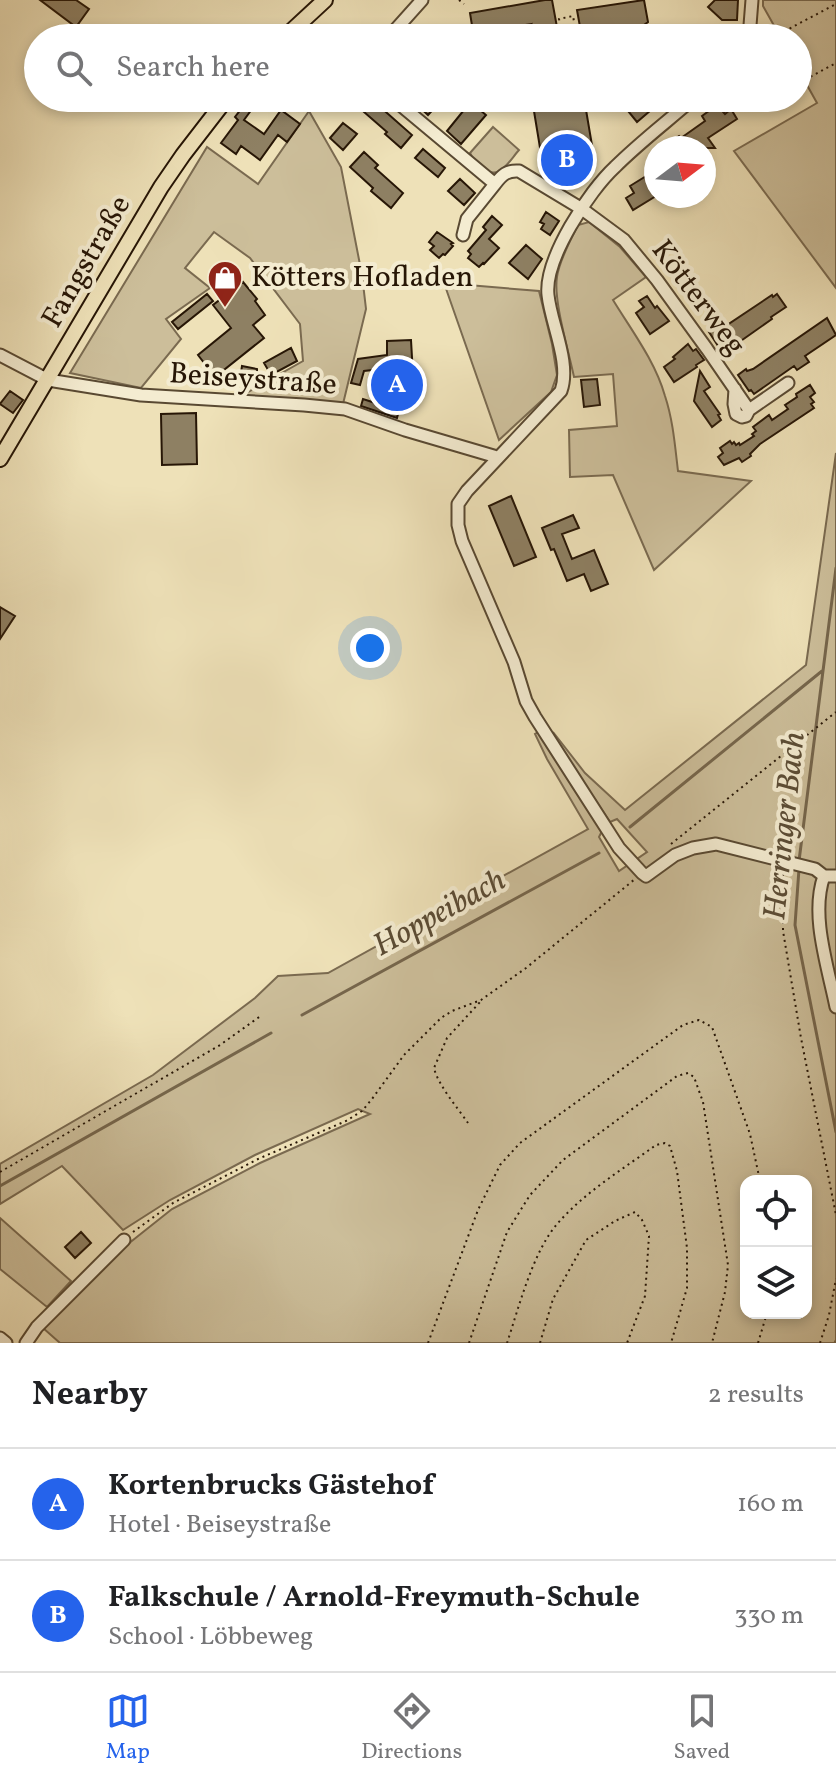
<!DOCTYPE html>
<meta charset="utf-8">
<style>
body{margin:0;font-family:Vollkorn,serif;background:#f6f6f6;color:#202124}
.controls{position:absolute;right:24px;bottom:24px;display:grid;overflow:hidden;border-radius:16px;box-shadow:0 4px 12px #0003}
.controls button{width:72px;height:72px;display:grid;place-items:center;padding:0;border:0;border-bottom:2px solid #e0e0e0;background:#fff;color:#202124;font:40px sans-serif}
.compass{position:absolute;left:644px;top:136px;width:72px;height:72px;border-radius:50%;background:#fff;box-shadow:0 4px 12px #0003;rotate:74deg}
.you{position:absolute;left:370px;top:648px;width:28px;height:28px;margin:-20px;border:6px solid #fff;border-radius:50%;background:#1a73e8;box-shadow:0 0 0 12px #1a73e833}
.badge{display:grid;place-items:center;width:52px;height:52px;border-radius:50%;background:#2563eb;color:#fff;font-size:26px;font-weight:700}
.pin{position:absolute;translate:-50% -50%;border:4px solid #fff;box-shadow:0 2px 8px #0006}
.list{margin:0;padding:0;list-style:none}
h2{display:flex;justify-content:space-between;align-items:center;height:104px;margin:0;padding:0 32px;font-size:34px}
h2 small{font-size:26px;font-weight:400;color:#757577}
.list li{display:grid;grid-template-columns:52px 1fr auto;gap:24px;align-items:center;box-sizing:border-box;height:112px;padding:0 32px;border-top:2px solid #e0e0e0}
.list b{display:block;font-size:30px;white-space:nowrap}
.list p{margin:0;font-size:26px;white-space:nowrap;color:#757577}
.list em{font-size:26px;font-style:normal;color:#757577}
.icon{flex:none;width:44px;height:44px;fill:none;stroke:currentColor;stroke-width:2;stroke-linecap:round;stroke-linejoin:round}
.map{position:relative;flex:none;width:836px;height:1343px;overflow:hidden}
.search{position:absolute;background:#fff;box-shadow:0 4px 12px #0003;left:24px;right:24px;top:24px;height:88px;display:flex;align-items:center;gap:20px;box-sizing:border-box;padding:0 28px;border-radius:44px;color:#757577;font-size:30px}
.sheet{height:328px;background:#fff}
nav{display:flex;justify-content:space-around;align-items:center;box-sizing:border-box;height:112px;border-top:2px solid #e0e0e0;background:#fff;font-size:22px;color:#757577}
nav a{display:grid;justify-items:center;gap:4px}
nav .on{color:#2563eb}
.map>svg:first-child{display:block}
.green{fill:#ccbe9a;stroke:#7a6a50;stroke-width:2;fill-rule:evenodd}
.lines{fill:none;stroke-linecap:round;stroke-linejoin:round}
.stream{stroke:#76664c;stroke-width:3}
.building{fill:#8e8063;stroke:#271606;stroke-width:2}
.minor-casing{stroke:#594932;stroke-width:15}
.major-casing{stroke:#271606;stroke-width:18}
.path{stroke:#271606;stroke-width:2;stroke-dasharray:2 4;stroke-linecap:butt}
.minor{stroke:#f4ecd1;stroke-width:11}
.major{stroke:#eee1b8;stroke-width:14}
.labels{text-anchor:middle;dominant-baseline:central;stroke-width:8;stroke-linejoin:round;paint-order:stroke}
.street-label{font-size:30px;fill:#271606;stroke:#f4ecd1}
.poi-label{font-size:30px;fill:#271606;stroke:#f4ecd1;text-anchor:start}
.water-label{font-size:32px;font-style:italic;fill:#5b4c35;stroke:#f4ecd1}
</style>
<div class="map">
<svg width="836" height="1343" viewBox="0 0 836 1343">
<rect width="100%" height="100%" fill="#eee1b8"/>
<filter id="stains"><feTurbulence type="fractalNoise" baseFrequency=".0025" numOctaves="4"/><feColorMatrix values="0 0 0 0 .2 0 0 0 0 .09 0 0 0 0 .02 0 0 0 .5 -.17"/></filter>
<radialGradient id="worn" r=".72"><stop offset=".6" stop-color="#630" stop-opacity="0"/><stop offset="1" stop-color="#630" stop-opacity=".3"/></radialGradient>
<!-- green -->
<path class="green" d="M763,0h73v288l-102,-137 83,-48 -19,-34v-31h-17l-18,-32z
M309,111l32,56 21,108 4,34 -24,99 -60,-10 -41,-2 62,-35 -3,-37 -50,-66 -36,-26 -29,36 25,20 -44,31 15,20 -40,49 -71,-15 137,-226 51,37z
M493,127l26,23c-10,11 -20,32 -36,18 -6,-5 -10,-8 -13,-15z
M589,222l31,25 26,30 -33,23c19,31 42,61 52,96 8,24 10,50 13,75l73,10 -97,89 -41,-95 -43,2 -1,-47 48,-4 -4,-52 -39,3c-5,-25 -21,-77 -17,-100 2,-16 14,-38 21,-52z
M444,283l95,8 13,53 5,31 -6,17 -52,48z
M836,453v890h-776l-17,-15 75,-76 54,-43 88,-46 110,-49 -12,-5 -103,46 -85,45 -47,30 -61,-64 -62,38v-40l153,-89 102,-77 23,-22 50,-3 260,-144 -41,-70 -12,-25 5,-3 63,98 -4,8 20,34 28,-19 -30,-33 -7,3 -55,-82 -2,-8 32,41 40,37 181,-145zM746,1181h60v132h-60z
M0,1218l71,63 -24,26 -47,-38z"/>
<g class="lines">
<!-- stream -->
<path class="stream" d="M630,827l192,-156
M799,861l37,-293
M799,869l-4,56 41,207
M302,1015l297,-162
M0,1186l271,-153
M835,1343l1,-2"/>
</g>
<!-- building -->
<path class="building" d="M40,0h36l13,9 -13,18z
M545,0h7l7,38h-37l9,-14 -37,6 1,8h-21l-4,-25z
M644,0l4,22 -22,16h-44l-5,-28z
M715,0h23l-1,20h-15l-14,-13z
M348,98h22l42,37 -11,13 -16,-14 2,-2z
M419,98h12l7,6 -10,11 -13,-12z
M539,98h45l11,65 -31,6 1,3 -17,3v-3h-4l-12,-73z
M628,98h37l-28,24 -9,-11 7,-5z
M245,104l7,5 -8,11 20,14 17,-24 19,14 -13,18 -9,-7 -18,25 -19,-14 -5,8 -15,-11 17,-23 -3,-3z
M473,104l13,11 -25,29 -14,-13 21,-26 2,2z
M717,105l8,9 6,-5 6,10 -29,19 7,10h-39l-4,-7 7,-5 2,2 24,-17 -3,-5z
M343,123l14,11 -14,16 -13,-12z
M423,149l22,19 -7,9 -23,-19z
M364,152l14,13 -3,3 28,25 -12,15 -20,-17 2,-3 -23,-21z
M656,170v26l-23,14 -7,-12 8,-5 -4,-7z
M460,179l15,14 -11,12 -16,-14z
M546,212l13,9 -9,14 -9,-6 3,-5 -4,-2z
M492,216l10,9 -13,14 10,9 -15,16 -1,-1 -4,4 -11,-9 3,-4 -3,-3 18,-21 -3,-3z
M437,232l16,11 -2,1 2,2 -8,9 -2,-1 -4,4 -9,-8 4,-4 -5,-4z
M526,245l16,14 -14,20 -19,-16z
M243,282l14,17 -2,2 10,14 -12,10 11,13 -49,39 -17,-22 33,-27 -18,-23z
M207,294l6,7 -35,28 -6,-7z
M777,294l9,13 -15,10 1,2 -47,33 -3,-5 -2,2 -11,-17 9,-6 1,3 5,-2 48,-32 1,2z
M647,296l8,12 2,-2 12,15 -19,13 -14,-21 8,-6 -5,-6z
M827,318l9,17 -31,21 4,6 -12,8 -3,-4 -40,28 -3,-4 -2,1 -11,-16 8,-6 1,2 6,-2z
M411,340l2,35h10v20h-20l-6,23 -36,-12 2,-7 28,9 -1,-40 -26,3 -4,14 -9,-2 7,-24 29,-4v-14z
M688,344l5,7 3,-2 8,11 -8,5 1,2 -23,15 -10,-15 11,-8 -2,-2z
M291,348l6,13 -26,14 -7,-12z
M242,366l15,3v9l-5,5 -6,1 -6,-5z
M700,371l10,16 -6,4 16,23 -2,1 3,5 -9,7 -18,-26z
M597,379l3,26 -16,2 -3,-27z
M810,385l5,8 -5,4 4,5 -3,2 3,4 -54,36 -10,10 1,2 -9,6 -3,-4 -15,7 -6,-8 5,-4 -3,-5 10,-7 2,3 2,-2 2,3 3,-2 1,2 14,-9 -2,-2 4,-3 -3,-4 16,-12 3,5 16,-11 -3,-4 12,-8 -1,-3z
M10,391l13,9 -10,13 -13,-9z
M196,413l1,51 -35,1 -1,-51z
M511,496l25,61 -22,9 -25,-60z
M573,515l6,13 -17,6 10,25 22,-9 14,34 -17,7 -7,-17 -17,7 -13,-32 -3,1 -9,-22z
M0,607l15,9 -15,23z
M81,1232l10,11 -16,15 -10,-11z"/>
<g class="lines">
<defs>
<path id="minor" d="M388,38l34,-38
M749,38l3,-38
M392,98l103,86c7,-9 12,-14 24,-13l63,38 42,31 33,40 50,69 42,61 39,-27
M694,98c-26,23 -54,44 -79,69 -26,24 -71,92 -67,128 3,29 23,68 13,96l-94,100 -9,13v21l4,16 52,121 12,39 9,16 84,131 23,25 4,3 29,-21 18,-7 23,-4 99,25 9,7
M463,235l4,-16 28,-35
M0,355l48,25 93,15 163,10 41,4 60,21 92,27
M735,389l-1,15 2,10 6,3 4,-1 3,-6
M824,876c-14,39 4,91 12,131
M824,876h12
M0,1338l6,5
M26,1343l11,-16 87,-87"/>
<path id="major" d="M284,38l41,-38
M0,459l161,-272 22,-32 44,-57"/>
</defs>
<!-- minor casing -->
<use href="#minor" class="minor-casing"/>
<!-- major casing -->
<use href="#major" class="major-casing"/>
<!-- path -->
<path class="path" d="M459,0l5,4
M761,37l22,-5 53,-28
M563,38l-4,-19 14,-3 4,22
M798,57l12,20 26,-14
M671,844l165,-132
M783,874v57l18,107 35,177
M468,1123c-11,-16 -30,-38 -34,-55l13,-30 34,-37
M0,1172l220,-127 42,-30
M133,1232l40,-29 85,-44 88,-38 16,-10 10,-12 32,-44 37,-37 11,-7 29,-11 45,-32 109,-89
M428,1343l50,-133 22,-45 20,-22 163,-118 16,-5 13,7 38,107 10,47
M469,1343l38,-111 23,-37 33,-35 114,-84 11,-3 6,4 9,25 25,163 -3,27 -13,51
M507,1343c12,-36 26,-92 51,-120 27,-31 65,-54 98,-78l9,-2 5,3 7,25 10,77v40l-16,55
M540,1343l13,-44 33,-59 29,-19 20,-9 7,8 7,16 -4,60 -18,47
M758,1343l9,-30
M820,1343l9,-28 7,-36"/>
<!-- minor -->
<use href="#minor" class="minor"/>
<!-- major -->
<use href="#major" class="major"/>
</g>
<!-- icons -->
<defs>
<symbol id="shop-pin" viewBox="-11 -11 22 30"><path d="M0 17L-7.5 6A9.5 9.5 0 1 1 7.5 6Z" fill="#8f2418" stroke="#f4ecd1"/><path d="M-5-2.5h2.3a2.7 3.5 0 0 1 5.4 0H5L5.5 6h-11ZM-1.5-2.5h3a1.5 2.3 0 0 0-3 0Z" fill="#fff"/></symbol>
</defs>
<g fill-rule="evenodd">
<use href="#shop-pin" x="205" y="258" width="40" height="54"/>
</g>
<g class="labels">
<!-- street labels -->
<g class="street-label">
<text transform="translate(87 262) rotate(-60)">Fangstraße</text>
<text transform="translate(698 298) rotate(53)">Kötterweg</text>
<text transform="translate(253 380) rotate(4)">Beiseystraße</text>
</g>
<!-- poi labels -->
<g class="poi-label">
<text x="251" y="278">Kötters Hofladen</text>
</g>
<!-- water labels -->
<g class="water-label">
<text transform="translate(786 826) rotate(-84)">Herringer Bach</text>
<text transform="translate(440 914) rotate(-29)">Hoppeibach</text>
</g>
</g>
<rect width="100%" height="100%" filter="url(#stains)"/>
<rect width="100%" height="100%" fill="url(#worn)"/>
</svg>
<div class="controls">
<button><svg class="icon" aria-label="locate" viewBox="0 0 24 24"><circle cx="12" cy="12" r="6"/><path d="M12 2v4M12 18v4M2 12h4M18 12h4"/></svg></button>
<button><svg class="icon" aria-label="layers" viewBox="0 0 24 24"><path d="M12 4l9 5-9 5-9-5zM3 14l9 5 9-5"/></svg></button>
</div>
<svg class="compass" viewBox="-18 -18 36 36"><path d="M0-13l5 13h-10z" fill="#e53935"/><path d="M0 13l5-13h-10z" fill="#757577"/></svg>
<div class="you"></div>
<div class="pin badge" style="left:397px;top:385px">A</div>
<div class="pin badge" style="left:567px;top:160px">B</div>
<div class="search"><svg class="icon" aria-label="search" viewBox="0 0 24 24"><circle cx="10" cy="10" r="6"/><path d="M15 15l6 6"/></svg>Search here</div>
</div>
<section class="sheet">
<h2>Nearby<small>2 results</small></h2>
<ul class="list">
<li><span class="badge">A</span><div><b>Kortenbrucks Gästehof</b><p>Hotel · Beiseystraße</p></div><em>160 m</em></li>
<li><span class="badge">B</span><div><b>Falkschule / Arnold-Freymuth-Schule</b><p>School · Löbbeweg</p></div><em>330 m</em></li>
</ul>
</section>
<nav>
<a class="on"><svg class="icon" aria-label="map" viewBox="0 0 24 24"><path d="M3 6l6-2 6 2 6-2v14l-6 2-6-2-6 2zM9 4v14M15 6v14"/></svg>Map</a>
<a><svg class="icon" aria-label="directions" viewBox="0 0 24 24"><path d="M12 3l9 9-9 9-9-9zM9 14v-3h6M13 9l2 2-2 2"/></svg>Directions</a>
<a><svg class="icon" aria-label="saved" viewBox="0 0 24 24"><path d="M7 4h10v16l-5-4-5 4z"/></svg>Saved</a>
</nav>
